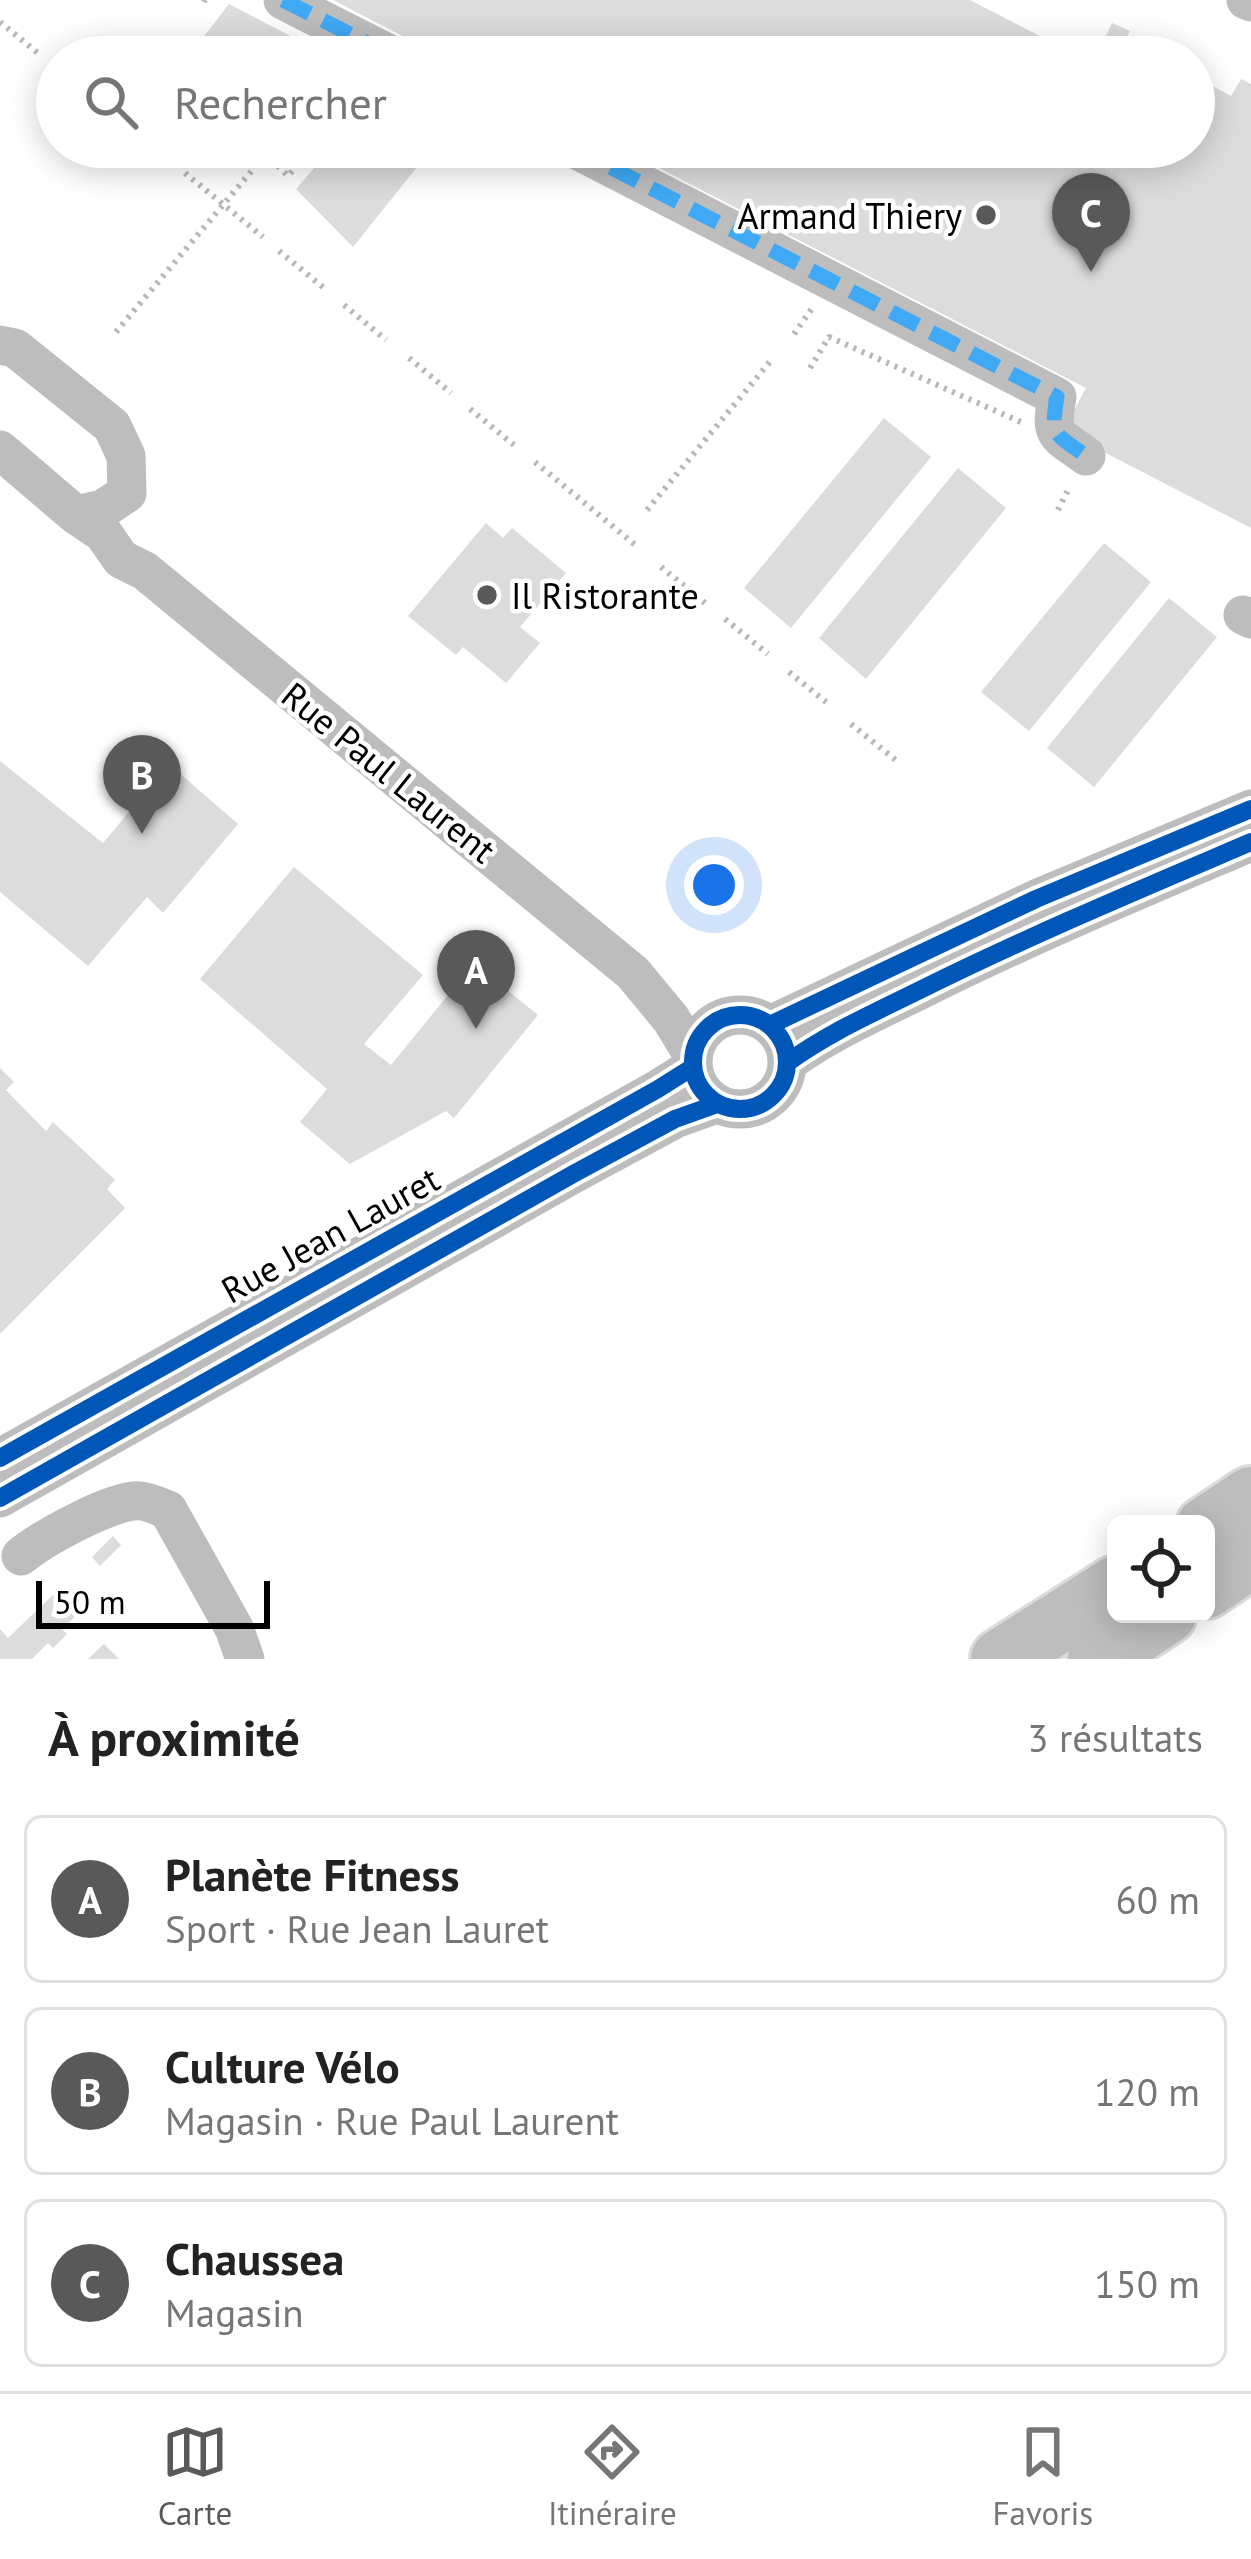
<!DOCTYPE html>
<html lang="fr">
<meta charset="utf-8">
<style>
body{margin:0;font-family:"PT Sans",sans-serif;background:#f6f6f6;color:#222}
.controls{position:absolute;right:36px;bottom:36px;display:grid;overflow:hidden;border-radius:18px;box-shadow:0 6px 30px #0003}
.controls button{width:108px;height:108px;display:grid;place-items:center;padding:0;border:0;border-bottom:3px solid #e0e0e0;background:#fff;color:#222;font:60px sans-serif}
.scale{position:absolute;left:36px;bottom:30px;width:234px;box-sizing:border-box;padding-left:12px;border:6px solid #000;border-top:0;font-size:33px;line-height:42px;white-space:nowrap;color:#000;-webkit-text-stroke:9px #fff;paint-order:stroke}
.you{position:absolute;left:714px;top:885px;width:42px;height:42px;margin:-30px;border:9px solid #fff;border-radius:50%;background:#1a73e8;box-shadow:0 0 0 18px #1a73e833}
.badge{display:grid;place-items:center;width:78px;height:78px;border-radius:50%;background:#595959;color:#fff;font-size:39px;font-weight:700}
.pin{position:absolute;translate:-50% -99px;filter:drop-shadow(0 3px 6px #0008)}
.pin::after{content:'';position:absolute;top:63px;width:42px;height:36px;background:inherit;clip-path:polygon(0 0,100% 0,50% 100%)}
.list{margin:0;padding:0;list-style:none}
h2{display:flex;justify-content:space-between;align-items:center;height:156px;margin:0;padding:0 48px;font-size:51px}
h2 small{font-size:39px;font-weight:400;color:#767676}
.list li{display:grid;grid-template-columns:78px 1fr auto;gap:36px;align-items:center;box-sizing:border-box;height:168px;margin:0 24px 24px;padding:0 24px;border:3px solid #e0e0e0;border-radius:18px}
.list b{display:block;font-size:45px;white-space:nowrap}
.list p{margin:0;font-size:39px;white-space:nowrap;color:#767676}
.list em{font-size:39px;font-style:normal;color:#767676}
.icon{flex:none;width:66px;height:66px;fill:none;stroke:currentColor;stroke-width:2;stroke-linecap:round;stroke-linejoin:round}
.map{position:relative;flex:none;width:1251px;height:1659px;overflow:hidden}
.search{position:absolute;background:#fff;box-shadow:0 6px 30px #0003;left:36px;right:36px;top:36px;height:132px;display:flex;align-items:center;gap:30px;box-sizing:border-box;padding:0 42px;border-radius:66px;color:#767676;font-size:45px}
.sheet{height:732px;background:#fff}
nav{display:flex;justify-content:space-around;align-items:center;box-sizing:border-box;height:168px;border-top:3px solid #e0e0e0;background:#fff;font-size:33px;color:#767676}
nav a{display:grid;justify-items:center;gap:6px}
nav .on{color:#595959}
.map>svg:first-child{display:block}
.building{fill:#dcdcdc}
.lines{fill:none;stroke-linecap:round;stroke-linejoin:round}
.highway-casing{stroke:#dbdbdb;stroke-width:66}
.path{stroke:#b8b8b8;stroke-width:6;stroke-dasharray:3 6;stroke-linecap:butt}
.minor{stroke:#bdbdbd;stroke-width:39}
.highway{stroke:#bdbdbd;stroke-width:60}
.quiet{stroke:#3fa9f5;stroke-width:15;stroke-dasharray:30 15;stroke-linecap:butt}
.cycleway-casing{stroke:#fff;stroke-width:26}
.cycleway{stroke:#0057b8;stroke-width:18}
.poi-dot{fill:#595959;stroke:#fff;stroke-width:4.5}
.labels{text-anchor:middle;dominant-baseline:central;stroke-width:9;stroke-linejoin:round;paint-order:stroke}
.poi-label{font-size:36px;fill:#000;stroke:#fff;text-anchor:end}
.street-label{font-size:36px;fill:#000;stroke:#fff}
</style>
<div class="map">
<svg width="1251" height="1659" viewBox="0 0 1251 1659">
<rect width="100%" height="100%" fill="#fff"/>
<!-- building -->
<path class="building" d="M333,0h637l110,57h-637z
M229,4l73,38 -12,15h-102z
M1112,23l18,8 -9,19 -18,-8z
M1198,78l33,18 10,-17 10,5v444l-188,-97 23,-43 -468,-241h576v-61z
M332,147h101l-80,100 -57,-58z
M884,418l47,39 -140,171 -47,-40z
M958,468l48,40 -140,171 -47,-41z
M486,523l17,15 9,-10 54,45 -46,54 20,16 -34,40 -43,-36 -7,8 -48,-39z
M1104,543l47,39 -122,149 -48,-39z
M1169,598l48,39 -123,150 -47,-39z
M0,761l103,82 66,-79 69,60 -75,89 -16,-16 -59,69 -88,-74z
M294,867l129,108 -59,69 27,21 83,-102 64,52 -84,103 -8,-7 -96,53 -50,-42 27,-33 -127,-110z
M0,1068l14,14 -8,8 40,41 7,-9 62,58 -8,9 18,19 -125,126z
M113,1536l8,9 -21,21 -8,-9z
M56,1592l22,22 -16,15 5,5 -14,14 -5,-5 -16,16h-32v-30l8,9z
M104,1644l15,15h-31z"/>
<g class="lines">
<defs>
<path id="highway" d="M1206,1527l45,-30
M1206,1588l45,-30
M1001,1659l115,-73
M1098,1659l68,-45"/>
</defs>
<!-- highway casing -->
<use href="#highway" class="highway-casing"/>
<!-- path -->
<path class="path" d="M204,2l1,-2
M0,22l39,32
M153,147l12,10
M265,153l23,23 25,-29
M185,173l78,64
M279,251l45,37
M344,305l42,35
M116,332l138,-164 11,-15 -7,-6
M794,334l19,-27
M409,358l42,35
M810,368l19,-31 194,86
M470,409l44,36
M535,462l104,86
M647,510l126,-152
M1058,510l12,-24
M661,567l44,36
M725,619l43,35
M789,672l42,34
M851,724l46,37"/>
<!-- minor -->
<path class="minor" d="M283,0l112,57
M1246,0l5,2
M571,147l486,250c-7,40 -2,36 29,59
M0,345l15,3 97,78 14,30 1,37 -24,16 -27,6
M0,450l76,65 27,18 18,26 24,12 488,402 38,46 22,36
M1243,615l8,4
M693 1062a47 47 0 1 1 94 0a47 47 0 1 1-94 0Z
M770,1025l266,-126 215,-90
M787,1063c44,-32 89,-51 137,-75 107,-53 217,-99 327,-146
M0,1458l658,-369 35,-22
M0,1498l575,-325 100,-54 42,-15
M21,1556c22,-18 94,-58 120,-55 9,1 19,6 27,9l66,118 11,31"/>
<!-- highway -->
<use href="#highway" class="highway"/>
<!-- quiet -->
<path class="quiet" d="M283,0l112,57
M571,147l486,250c-7,40 -2,36 29,59"/>
<defs>
<path id="cycleway" d="M693 1062a47 47 0 1 1 94 0a47 47 0 1 1-94 0Z
M770,1025l266,-126 215,-90
M787,1063c44,-32 89,-51 137,-75 107,-53 217,-99 327,-146
M0,1458l658,-369 35,-22
M0,1498l575,-325 100,-54 42,-15"/>
</defs>
<!-- cycleway casing -->
<use href="#cycleway" class="cycleway-casing"/>
<!-- cycleway -->
<use href="#cycleway" class="cycleway"/>
</g>
<!-- markers -->
<g class="poi-dot">
<circle cx="986" cy="215" r="12"/>
<circle cx="487" cy="595" r="12"/>
</g>
<g class="labels">
<!-- poi labels -->
<g class="poi-label">
<text x="962" y="215">Armand Thiery</text>
<text x="511" y="595" text-anchor="start">Il Ristorante</text>
</g>
<!-- street labels -->
<g class="street-label">
<text transform="translate(389 772) rotate(39)">Rue Paul Laurent</text>
<text transform="translate(330 1234) rotate(-29)">Rue Jean Lauret</text>
</g>
</g>
</svg>
<div class="controls">
<button><svg class="icon" aria-label="locate" viewBox="0 0 24 24"><circle cx="12" cy="12" r="6"/><path d="M12 2v4M12 18v4M2 12h4M18 12h4"/></svg></button>
</div>
<div class="scale">50 m</div>
<div class="you"></div>
<div class="pin badge" style="left:476px;top:1029px">A</div>
<div class="pin badge" style="left:142px;top:834px">B</div>
<div class="pin badge" style="left:1091px;top:272px">C</div>
<div class="search"><svg class="icon" aria-label="search" viewBox="0 0 24 24"><circle cx="10" cy="10" r="6"/><path d="M15 15l6 6"/></svg>Rechercher</div>
</div>
<section class="sheet">
<h2>À proximité<small>3 résultats</small></h2>
<ul class="list">
<li><span class="badge">A</span><div><b>Planète Fitness</b><p>Sport · Rue Jean Lauret</p></div><em>60 m</em></li>
<li><span class="badge">B</span><div><b>Culture Vélo</b><p>Magasin · Rue Paul Laurent</p></div><em>120 m</em></li>
<li><span class="badge">C</span><div><b>Chaussea</b><p>Magasin</p></div><em>150 m</em></li>
</ul>
</section>
<nav>
<a class="on"><svg class="icon" aria-label="map" viewBox="0 0 24 24"><path d="M3 6l6-2 6 2 6-2v14l-6 2-6-2-6 2zM9 4v14M15 6v14"/></svg>Carte</a>
<a><svg class="icon" aria-label="directions" viewBox="0 0 24 24"><path d="M12 3l9 9-9 9-9-9zM9 14v-3h6M13 9l2 2-2 2"/></svg>Itinéraire</a>
<a><svg class="icon" aria-label="saved" viewBox="0 0 24 24"><path d="M7 4h10v16l-5-4-5 4z"/></svg>Favoris</a>
</nav>
